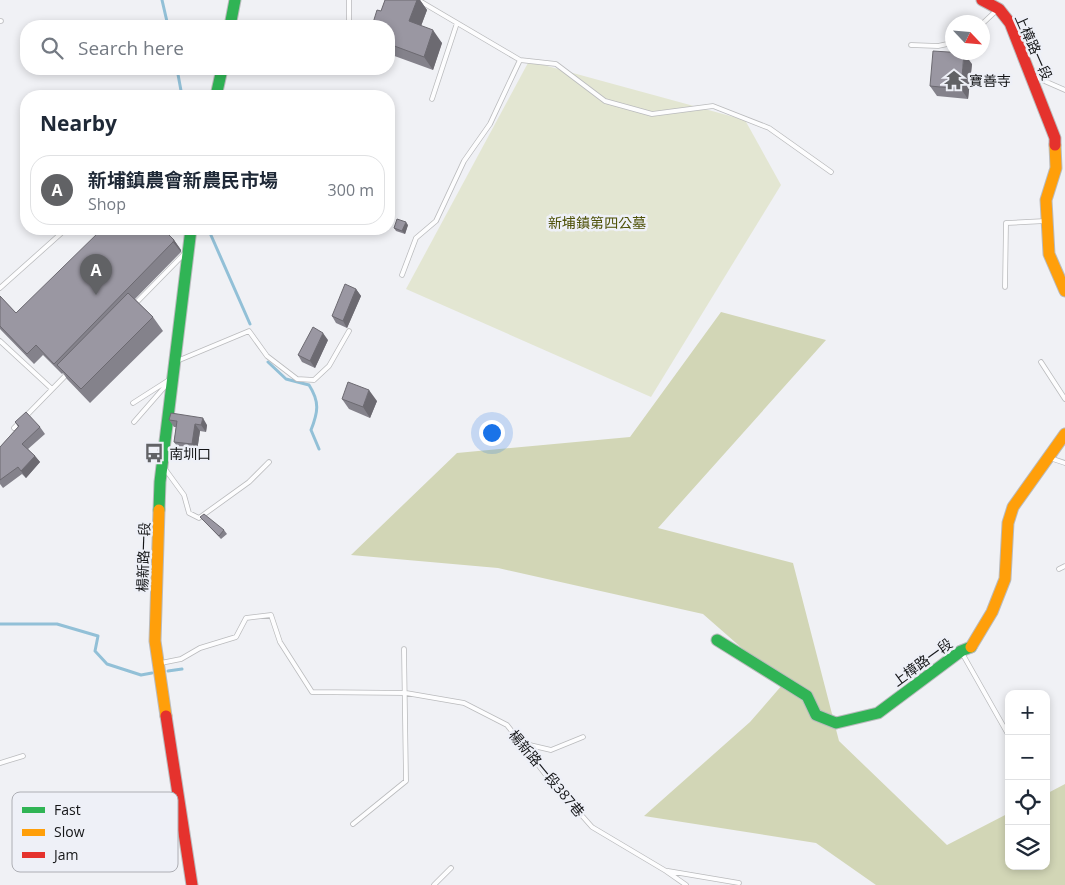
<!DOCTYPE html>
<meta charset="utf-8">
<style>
body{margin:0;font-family:"Open Sans","Noto Sans TC",sans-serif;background:#f2f2f3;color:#1f2937}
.controls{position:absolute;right:15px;bottom:15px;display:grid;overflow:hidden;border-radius:10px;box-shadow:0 2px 8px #0003}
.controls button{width:45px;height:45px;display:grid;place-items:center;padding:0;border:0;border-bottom:1px solid #e0e1e3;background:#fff;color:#1f2937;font:25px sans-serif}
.compass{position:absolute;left:945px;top:15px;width:45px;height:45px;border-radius:50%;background:#fff;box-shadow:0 2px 8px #0003;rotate:116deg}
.you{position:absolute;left:491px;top:432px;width:18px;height:18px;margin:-12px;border:4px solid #fff;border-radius:50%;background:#1a73e8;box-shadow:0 0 0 8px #1a73e833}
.badge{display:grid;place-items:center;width:32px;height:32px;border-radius:50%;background:#616265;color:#fff;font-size:16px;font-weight:700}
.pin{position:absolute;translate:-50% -41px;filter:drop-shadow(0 1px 2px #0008)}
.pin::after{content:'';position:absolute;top:26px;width:18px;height:15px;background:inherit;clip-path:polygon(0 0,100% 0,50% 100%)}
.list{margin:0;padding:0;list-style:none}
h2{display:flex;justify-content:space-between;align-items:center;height:65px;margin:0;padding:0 20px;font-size:21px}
h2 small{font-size:16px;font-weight:400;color:#747a83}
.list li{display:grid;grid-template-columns:32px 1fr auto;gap:15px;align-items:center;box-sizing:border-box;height:70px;margin:0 10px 10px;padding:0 10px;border:1px solid #e0e1e3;border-radius:20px}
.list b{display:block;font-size:19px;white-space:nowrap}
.list p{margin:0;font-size:16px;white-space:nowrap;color:#747a83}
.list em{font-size:16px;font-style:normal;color:#747a83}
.icon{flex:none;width:28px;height:28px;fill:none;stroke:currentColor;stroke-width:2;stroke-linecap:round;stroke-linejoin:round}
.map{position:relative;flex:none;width:1065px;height:885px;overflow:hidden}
.search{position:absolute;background:#fff;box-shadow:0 2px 8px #0003;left:20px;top:20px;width:375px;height:55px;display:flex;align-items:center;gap:12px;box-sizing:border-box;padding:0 18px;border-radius:20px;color:#747a83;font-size:19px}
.panel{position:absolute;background:#fff;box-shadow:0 2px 8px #0003;left:20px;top:90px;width:375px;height:145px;border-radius:20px}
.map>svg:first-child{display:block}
.green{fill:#e3e6d2}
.forest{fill:#d2d6b6}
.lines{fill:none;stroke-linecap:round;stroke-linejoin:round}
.stream{stroke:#92c0d7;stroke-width:3}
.lane-casing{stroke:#babbbd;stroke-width:5.5}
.fast-casing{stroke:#babbbd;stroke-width:13}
.slow-casing{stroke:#babbbd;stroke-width:13}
.jam-casing{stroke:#babbbd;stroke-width:13}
.lane{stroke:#fdfdfe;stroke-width:4}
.fast{stroke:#30b455;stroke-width:11}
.slow{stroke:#ff9f0a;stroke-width:11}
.jam{stroke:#e5322d;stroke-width:11}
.wall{fill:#84828b}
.shaded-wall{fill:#6c6a71}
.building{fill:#9a97a2;stroke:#6c6a71}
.labels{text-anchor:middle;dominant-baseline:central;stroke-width:5;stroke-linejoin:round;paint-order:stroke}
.street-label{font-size:14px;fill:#141517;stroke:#eef0f7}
.poi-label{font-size:14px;fill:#141517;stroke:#eef0f7;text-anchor:start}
.park-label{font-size:14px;fill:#4e5108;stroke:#eef0f7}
.key{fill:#eef0f7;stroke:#adaeb4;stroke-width:1}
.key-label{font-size:14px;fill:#141517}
</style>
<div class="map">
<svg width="1065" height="885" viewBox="0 0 1065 885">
<rect width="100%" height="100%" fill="#f0f1f5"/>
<!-- green -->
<path class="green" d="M529,61l216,59 36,65 -130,212 -245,-108z"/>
<!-- forest -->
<path class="forest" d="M721,312l105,28 -168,188 135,35 46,178 108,104 62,-32v53h37v-72l19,-10v101h-189l-60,-42 -172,-27 106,-94 33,-38 -80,-70 -205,-46 -147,-13 106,-102 173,-16z"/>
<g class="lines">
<!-- stream -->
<path class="stream" d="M162,0l6,26
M177,69l5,27
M210,233l40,91
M268,362l18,17 23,6c11,17 9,27 2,45l8,19
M0,624h57l41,12 -3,15 12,13 34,11 11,-2
M168,671l14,-2"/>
<defs>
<path id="lane" d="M418,0l102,60 36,4 49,37 47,13 61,-8 56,22 62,44
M0,21h1
M982,24l15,-14
M349,26v-26
M911,45l27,1 14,-3
M1033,76l32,14
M432,99l25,-76
M402,275l14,-37 20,-17 28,-60 26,-37 30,-64
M1005,287l1,-64 39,-2
M0,288l66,-59
M135,304l51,-52
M0,341l52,48
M177,361l72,-30 18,25 30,23 17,1 15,-14 20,-35
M1041,362l24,37
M133,403l36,-23
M25,417l42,-43
M134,422l34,-39
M14,428l6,-6
M1050,458l15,5
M165,469l19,26 5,18 10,5 50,-36 20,-20
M1059,569l6,-3
M962,653l47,83
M161,663l20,-4 19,-11 36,-11 10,-19 25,-3 9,27 32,50 94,1 58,10 43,22 39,50 46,52 74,44 20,14
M521,743l30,7 32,-13
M0,763l23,-7
M353,824l53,-43 -2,-132
M668,871l71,12
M434,885l17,-17"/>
<path id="fast" d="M230,26l5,-26
M216,96l6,-27
M159,510l1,-28 31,-253
M717,640l90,56 9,19 20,8 42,-10 83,-62 10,-4"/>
<path id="slow" d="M1055,145l1,23 -10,32 3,54 16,37
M159,510l-4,131 11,75
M971,647l21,-35 13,-33 3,-56 5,-16 52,-73"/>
<path id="jam" d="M982,0l17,9 11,14 45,115v7
M166,716l26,169"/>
</defs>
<!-- lane casing -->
<use href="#lane" class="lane-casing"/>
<!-- fast casing -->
<use href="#fast" class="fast-casing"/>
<!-- slow casing -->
<use href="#slow" class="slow-casing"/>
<!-- jam casing -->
<use href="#jam" class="jam-casing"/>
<!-- lane -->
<use href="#lane" class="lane"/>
<!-- fast -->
<use href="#fast" class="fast"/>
<!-- slow -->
<use href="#slow" class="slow"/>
<!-- jam -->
<use href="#jam" class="jam"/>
</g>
<!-- wall -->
<path class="wall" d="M385,0h35l7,10 -6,16 21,17 -9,27 -44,-16v-28l-8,-15z
M972,64l-4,35 -31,-3 -7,-10z
M408,225l-3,9 -9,-3 -2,-3z
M174,240l7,10v2l-46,47 18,18 10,14 -73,72 -23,-24 -4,-6 -1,1 -19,-19 -9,9 -34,-35v-33l16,17z
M356,289l5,7 -14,32 -11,-5 -4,-7z
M328,340l-13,28 -13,-6 -4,-7z
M342,399l35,2 -7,17 -21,-9z
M169,420l38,5 -1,7 -6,-1 -3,20 -18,-2 -5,-7 2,-15h-2z
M15,422l25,5 5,7 -17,15 7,7 5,6 -14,16 -4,-4 -19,14 -3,-4v-37l18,-20z
M200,517l24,13 3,4 -6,5z"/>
<!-- shaded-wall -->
<path class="shaded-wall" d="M417,0h3l7,10 -9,24 -9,-13z
M433,30l9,13 -9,27 -9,-13z
M964,53l8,11 -4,35 -7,-10z
M406,222l2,3 -3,9 -3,-3z
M174,240l7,10v2l-8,-10z
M356,289l5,7 -14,32 -4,-7z
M323,333l5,7 -13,28 -5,-7z
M369,390l8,11 -7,17 -7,-11z
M203,418l4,7 -1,7 -5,-7z
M195,424l5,7 -3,20 -5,-7z
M35,456l5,6 -14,16 -5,-7z"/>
<!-- building -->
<path class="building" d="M385,0h32l-8,21 24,9 -9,27 -35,-13v-18h-17l5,-16 4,1z
M933,51l31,2 -3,36 -31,-3z
M347,93l13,2 -1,1h-13z
M397,219l9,3 -4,9 -8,-3z
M102,229h61l11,11 -1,2 -119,122 -18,-19 -9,9 -27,-28v-30l16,17z
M345,284l11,5 -13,32 -11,-5z
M128,293l25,24 -72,72 -24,-24z
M313,327l10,6 -13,28 -12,-6z
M348,382l21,8 -6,17 -21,-8z
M26,412l14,15 -18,17 13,12 -14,15 -3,-4 -18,13v-33l19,-21 -4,-4z
M171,413l32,5 -2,7 -6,-1 -3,20 -18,-2 3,-21 -8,-1z
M204,514l20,16 -5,6 -19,-19z"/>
<!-- icons -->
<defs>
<symbol id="temple-bare" viewBox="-9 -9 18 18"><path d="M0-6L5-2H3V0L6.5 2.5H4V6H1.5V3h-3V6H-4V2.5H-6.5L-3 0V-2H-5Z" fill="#616265" stroke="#eef0f7" stroke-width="2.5" paint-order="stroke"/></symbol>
<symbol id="bus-bare" viewBox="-9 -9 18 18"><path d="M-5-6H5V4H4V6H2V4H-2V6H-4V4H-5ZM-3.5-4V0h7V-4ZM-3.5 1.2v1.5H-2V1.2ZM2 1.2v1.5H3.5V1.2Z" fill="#616265" stroke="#eef0f7" stroke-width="2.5" paint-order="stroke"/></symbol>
</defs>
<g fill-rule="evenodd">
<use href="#temple-bare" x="940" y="66" width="28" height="28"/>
<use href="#bus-bare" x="140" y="439" width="28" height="28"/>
</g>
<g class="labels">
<!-- street labels -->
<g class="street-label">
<text transform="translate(1034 47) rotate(66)">上樟路一段</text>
<text transform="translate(143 557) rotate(-88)">楊新路一段</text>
<text transform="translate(922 662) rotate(-36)">上樟路一段</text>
<text transform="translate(547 773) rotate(50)">楊新路一段387巷</text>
</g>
<!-- poi labels -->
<g class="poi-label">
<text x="969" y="80">寶善寺</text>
<text x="169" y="453">南圳口</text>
</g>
<!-- park labels -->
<g class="park-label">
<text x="597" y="222">新埔鎮第四公墓</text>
</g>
</g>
<!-- legend -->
<rect x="12" y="792" width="166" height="80" rx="8" class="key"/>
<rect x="22" y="807" width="23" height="6" fill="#30b455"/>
<rect x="22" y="829" width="23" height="7" fill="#ff9f0a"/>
<rect x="22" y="852" width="23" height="6" fill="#e5322d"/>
<g class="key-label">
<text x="54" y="815">Fast</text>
<text x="54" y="837">Slow</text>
<text x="54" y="860">Jam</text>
</g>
</svg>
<div class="controls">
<button>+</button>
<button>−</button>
<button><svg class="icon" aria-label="locate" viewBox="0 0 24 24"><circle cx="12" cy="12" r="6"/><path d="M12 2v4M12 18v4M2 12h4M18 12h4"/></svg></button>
<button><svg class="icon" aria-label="layers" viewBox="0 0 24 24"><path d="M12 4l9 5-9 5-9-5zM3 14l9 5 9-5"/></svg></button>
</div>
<svg class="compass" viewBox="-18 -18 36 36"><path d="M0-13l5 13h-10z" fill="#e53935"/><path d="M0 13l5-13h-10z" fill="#747a83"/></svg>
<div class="you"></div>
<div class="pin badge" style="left:96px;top:295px">A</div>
<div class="search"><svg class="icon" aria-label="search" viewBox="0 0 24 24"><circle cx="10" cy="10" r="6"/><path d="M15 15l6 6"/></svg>Search here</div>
<section class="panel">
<h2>Nearby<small></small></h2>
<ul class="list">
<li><span class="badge">A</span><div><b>新埔鎮農會新農民市場</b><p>Shop</p></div><em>300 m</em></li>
</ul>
</section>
</div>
